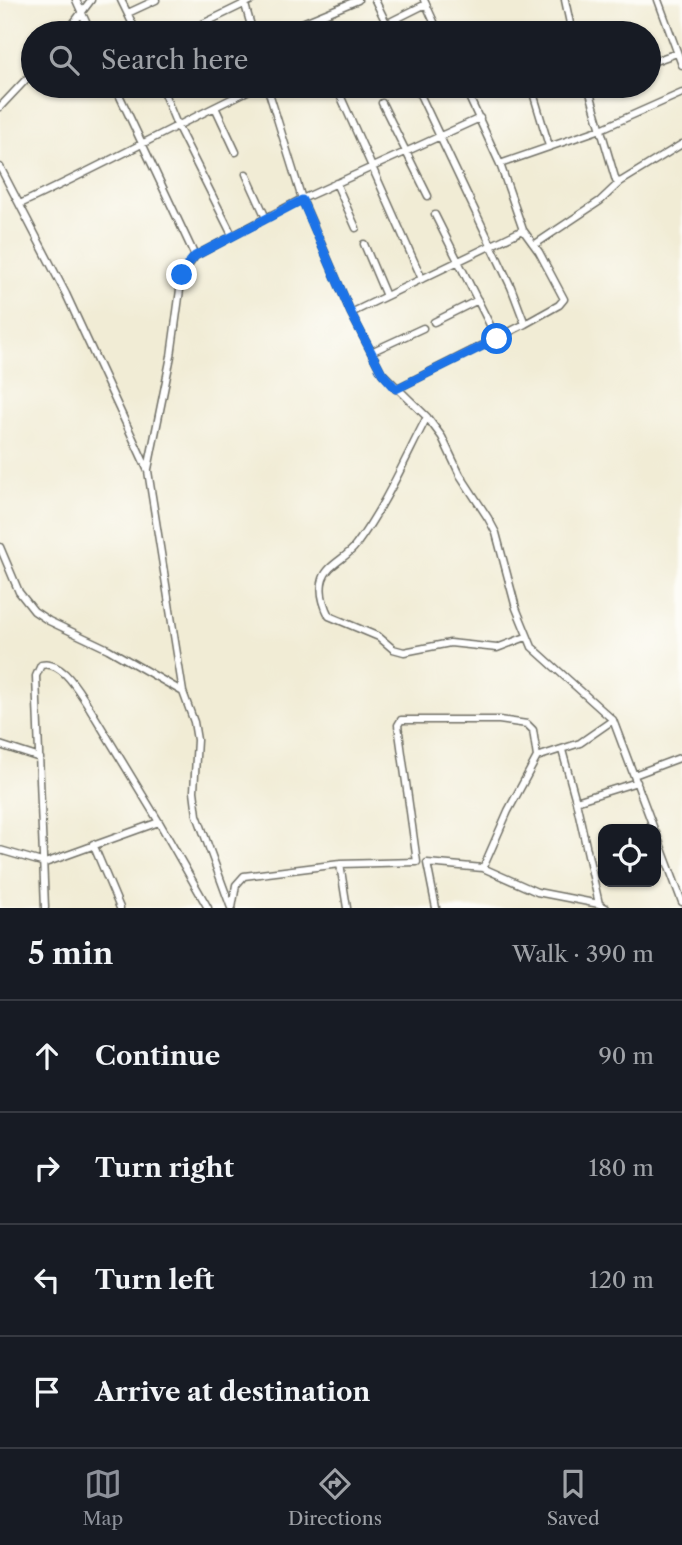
<!DOCTYPE html>
<meta charset="utf-8">
<style>
body{margin:0;font-family:"Libre Caslon Text",serif;background:#242831;color:#f1f3f6}
.controls{position:absolute;right:21px;bottom:21px;display:grid;overflow:hidden;border-radius:14px;box-shadow:0 2px 5px #0004}
.controls button{width:63px;height:63px;display:grid;place-items:center;padding:0;border:0;border-bottom:2px solid #363941;background:#171b24;color:#f1f3f6;font:35px sans-serif}
.stop{position:absolute;width:21px;height:21px;margin:-16px;border:5px solid #1a73e8;border-radius:50%;background:#fff}
.stop.end{background:#1a73e8;border-color:#fff;box-shadow:0 2px 7px #0008}
.list{margin:0;padding:0;list-style:none}
h2{display:flex;justify-content:space-between;align-items:center;height:91px;margin:0;padding:0 28px;font-size:30px}
h2 small{font-size:23px;font-weight:400;color:#9ea1a6}
.list li{display:grid;grid-template-columns:46px 1fr auto;gap:21px;align-items:center;box-sizing:border-box;height:112px;padding:0 28px;border-top:2px solid #363941}
.list b{display:block;font-size:26px;white-space:nowrap}
.list em{font-size:23px;font-style:normal;color:#9ea1a6}
.icon{flex:none;width:38px;height:38px;fill:none;stroke:currentColor;stroke-width:2;stroke-linecap:round;stroke-linejoin:round}
.map{position:relative;flex:none;width:682px;height:908px;overflow:hidden}
.search{position:absolute;background:#171b24;box-shadow:0 2px 5px #0004;left:21px;right:21px;top:21px;height:77px;display:flex;align-items:center;gap:18px;box-sizing:border-box;padding:0 24px;border-radius:38px;color:#9ea1a6;font-size:26px}
.sheet{height:539px;background:#171b24}
nav{display:flex;justify-content:space-around;align-items:center;box-sizing:border-box;height:98px;border-top:2px solid #363941;background:#171b24;font-size:19px;color:#9ea1a6}
nav a{display:grid;justify-items:center;gap:4px}
nav .on{color:#8c9099}
.map>svg:first-child{display:block}
.lines{fill:none;stroke-linecap:round;stroke-linejoin:round}
.street-casing{stroke:#706f66;stroke-width:9}
.street{stroke:#fff;stroke-width:6}
.route{stroke:#1a73e8;stroke-width:9}
</style>
<div class="map">
<svg width="682" height="908" viewBox="0 0 682 908">
<rect width="100%" height="100%" fill="#fdfcf7"/>
<filter id="ink" filterUnits="userSpaceOnUse"><feTurbulence type="fractalNoise" baseFrequency=".0143" numOctaves="2"/><feDisplacementMap in="SourceGraphic" scale="14" xChannelSelector="R" yChannelSelector="G"/><feConvolveMatrix kernelMatrix="1 2 1 2 8 2 1 2 1" color-interpolation-filters="sRGB"/></filter>
<filter id="wash" filterUnits="userSpaceOnUse"><feTurbulence type="fractalNoise" baseFrequency=".00686" numOctaves="4" result="noise"/><feDisplacementMap in="SourceGraphic" scale="28" xChannelSelector="R" yChannelSelector="G"/><feGaussianBlur stdDeviation="1.57" result="paint"/><feColorMatrix in="noise" values="0 0 0 0 0 0 0 0 0 0 0 0 0 0 0 0 0 1.4 0 .05"/><feComposite in="paint" operator="in"/></filter>
<g filter="url(#wash)">
<rect width="100%" height="100%" fill="#f1ecd5"/>
</g>
<g filter="url(#ink)">
<g class="lines">
<defs>
<path id="street" d="M76,0l15,33
M121,0l16,33
M375,0l16,33
M424,0l15,33
M565,0l7,33
M658,0l24,65
M244,1l9,32
M128,13l28,-13
M66,33l25,-33
M184,33l68,-33
M278,33l80,-33
M368,33l58,-29
M652,62l25,-9
M115,86l80,170
M161,86l16,39 55,110
M267,86l35,113 49,114 31,60 45,44 15,20 18,38 28,43 8,15 20,75 16,39 81,73 41,109
M336,86l86,193
M373,86l1,1
M416,86l95,201 14,37
M531,86l18,60
M588,86l28,95 4,1
M382,103l46,93
M0,107l33,-35
M215,107l21,45
M500,164l101,-35 81,-36
M0,167l66,127 82,177 35,221
M246,174l20,44
M336,183l20,45
M20,204c80,-37 158,-80 238,-118
M435,215l62,124
M364,244l22,52
M534,245l66,-44 20,-19 62,-38
M351,313l172,-83
M434,322l44,-22
M371,352l52,-24
M396,389l129,-65 34,-19 5,-6 -25,-47 -16,-22 -23,-66 -36,-78
M427,417c-22,42 -42,89 -71,128 -9,13 -28,19 -33,34 -4,12 1,27 6,37l50,21 14,12 11,3 46,-9 47,5 29,-11
M148,469l23,-113 11,-81 13,-19 107,-57 178,-81
M0,547l19,45 15,19 15,10 59,28 75,43 11,30 3,18 -3,51 3,24 34,93
M0,745l40,13
M562,750l14,51
M634,775l48,-18
M656,833l26,69
M93,844l27,64
M0,850l45,13 114,-41
M340,864l7,44
M483,868l25,-57 29,-54 43,-14 33,-23
M599,904l-23,-103 61,-19
M45,908l-9,-232 5,-11c20,-5 35,22 45,37l73,120 49,86
M232,908l4,-23 8,-9 96,-12 77,-2 -19,-137 3,-5h98l28,4 6,6 4,27
M436,908l-9,-45 56,5 54,24 62,12 7,4"/>
</defs>
<!-- street casing -->
<use href="#street" class="street-casing"/>
<!-- street -->
<use href="#street" class="street"/>
</g>
</g>
<g class="lines" filter="url(#ink)">
<!-- route -->
<path class="route" d="M182,275l2,-6 11,-13 107,-56 49,113 31,60 14,16 101,-50"/>
</g>
</svg>
<div class="controls">
<button><svg class="icon" aria-label="locate" viewBox="0 0 24 24"><circle cx="12" cy="12" r="6"/><path d="M12 2v4M12 18v4M2 12h4M18 12h4"/></svg></button>
</div>
<div class="stop" style="left:497px;top:339px"></div>
<div class="stop end" style="left:182px;top:275px"></div>
<div class="search"><svg class="icon" aria-label="search" viewBox="0 0 24 24"><circle cx="10" cy="10" r="6"/><path d="M15 15l6 6"/></svg>Search here</div>
</div>
<section class="sheet">
<h2>5 min<small>Walk · 390 m</small></h2>
<ul class="list">
<li><svg class="icon" aria-label="ahead" viewBox="0 0 24 24"><path d="M12 20V5M6 11l6-6 6 6"/></svg><div><b>Continue</b></div><em>90 m</em></li>
<li><svg class="icon" aria-label="right" viewBox="0 0 24 24"><path d="M7 20v-9h11M14 6l5 5-5 5"/></svg><div><b>Turn right</b></div><em>180 m</em></li>
<li><svg class="icon" aria-label="left" viewBox="0 0 24 24"><path d="M17 20v-9H6M10 6l-5 5 5 5"/></svg><div><b>Turn left</b></div><em>120 m</em></li>
<li><svg class="icon" aria-label="arrive" viewBox="0 0 24 24"><path d="M6 21V4h12l-3 4 3 4H6"/></svg><div><b>Arrive at destination</b></div></li>
</ul>
</section>
<nav>
<a class="on"><svg class="icon" aria-label="map" viewBox="0 0 24 24"><path d="M3 6l6-2 6 2 6-2v14l-6 2-6-2-6 2zM9 4v14M15 6v14"/></svg>Map</a>
<a><svg class="icon" aria-label="directions" viewBox="0 0 24 24"><path d="M12 3l9 9-9 9-9-9zM9 14v-3h6M13 9l2 2-2 2"/></svg>Directions</a>
<a><svg class="icon" aria-label="saved" viewBox="0 0 24 24"><path d="M7 4h10v16l-5-4-5 4z"/></svg>Saved</a>
</nav>
